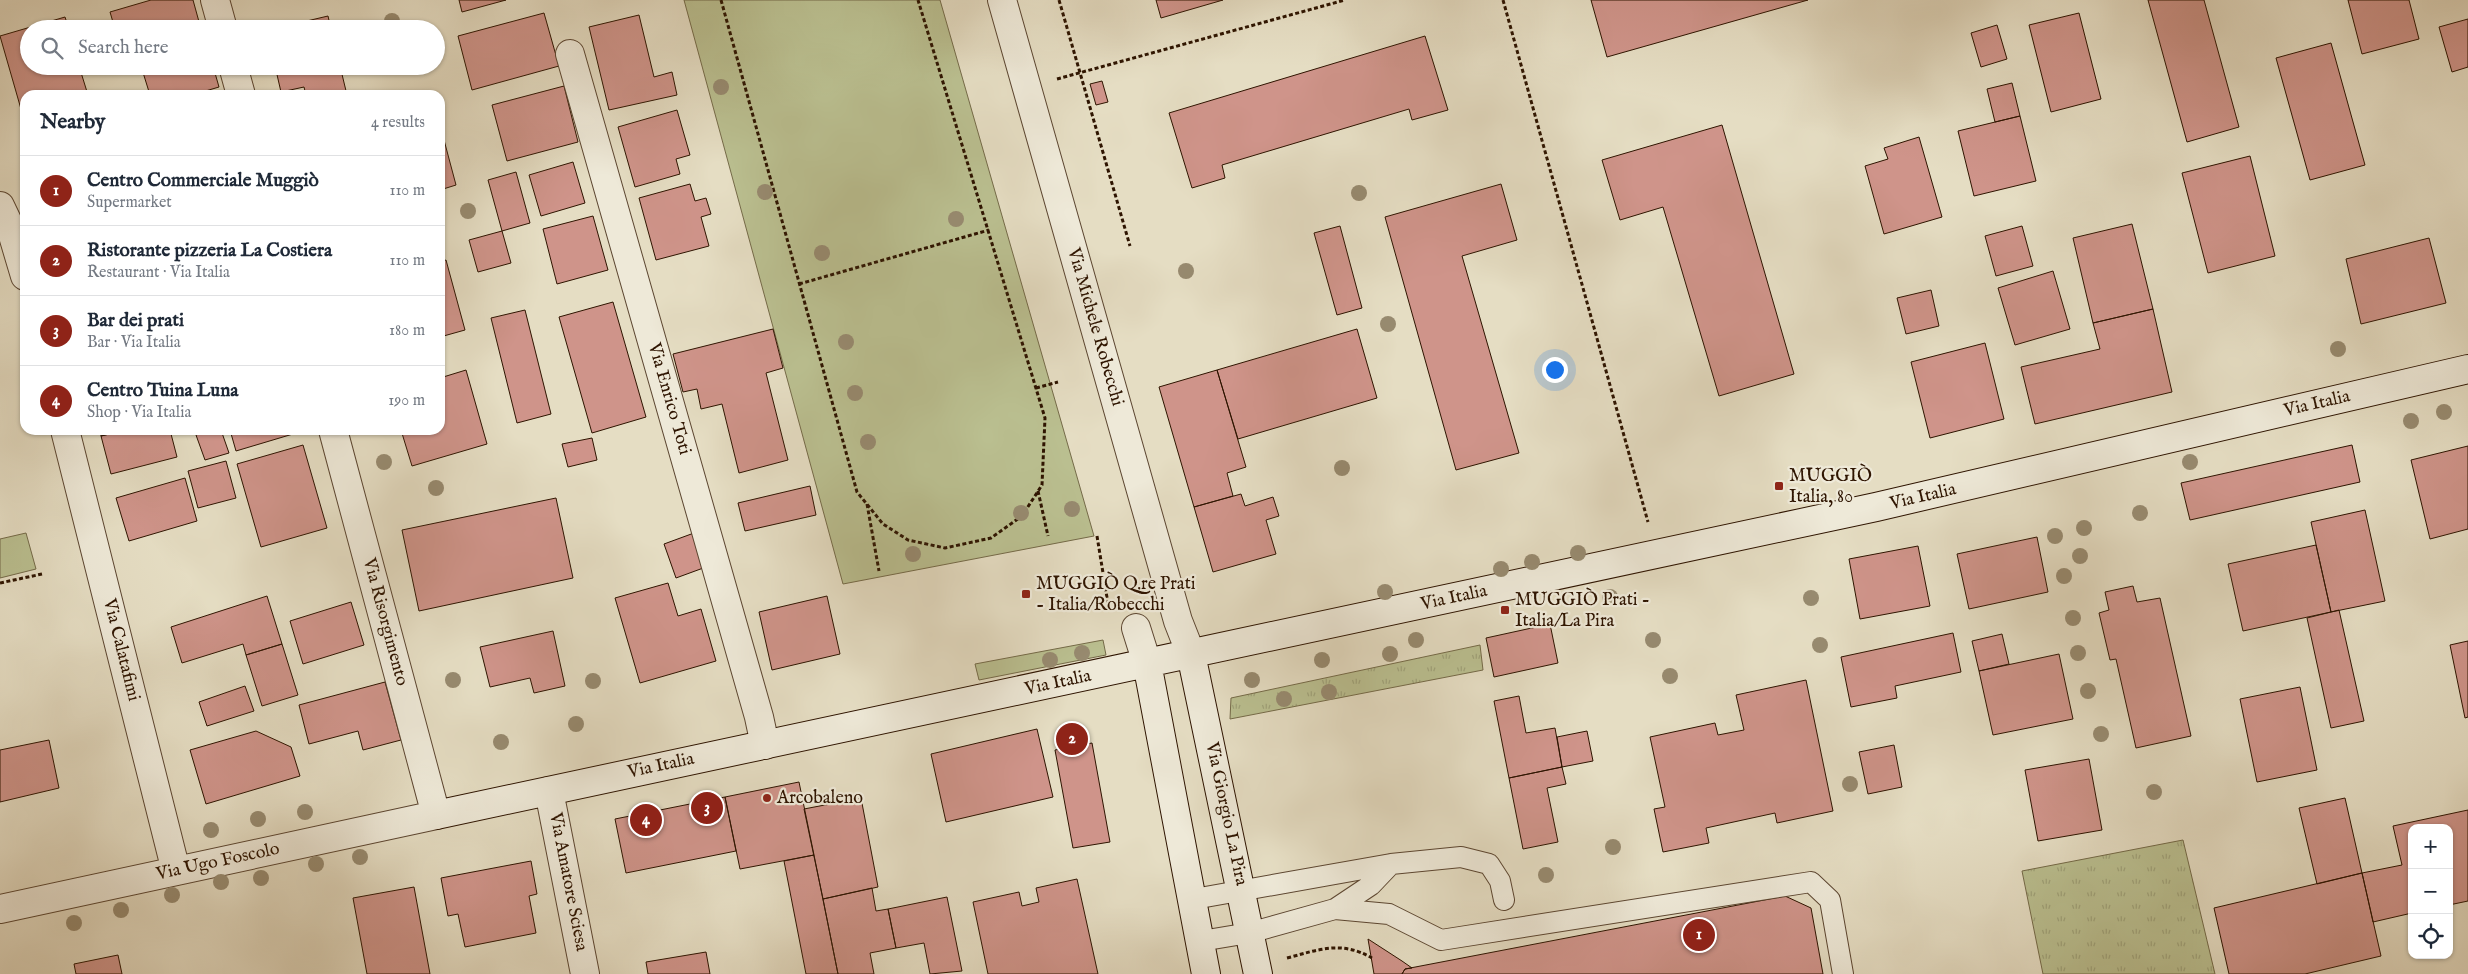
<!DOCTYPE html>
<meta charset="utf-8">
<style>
body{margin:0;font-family:"IM FELL English",serif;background:#f6f6f7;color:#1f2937}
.controls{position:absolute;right:15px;bottom:15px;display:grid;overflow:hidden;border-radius:10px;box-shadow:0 1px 4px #0004}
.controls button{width:45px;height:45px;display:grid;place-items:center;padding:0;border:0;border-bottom:1px solid #e0e1e3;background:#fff;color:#1f2937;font:25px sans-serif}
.you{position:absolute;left:1554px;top:369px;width:18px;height:18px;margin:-12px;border:4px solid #fff;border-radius:50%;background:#1a73e8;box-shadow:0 0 0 8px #1a73e833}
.badge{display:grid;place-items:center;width:32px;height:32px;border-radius:50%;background:#8f2418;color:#fff;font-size:16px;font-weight:700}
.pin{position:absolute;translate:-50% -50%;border:2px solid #fff;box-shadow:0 1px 5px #0006}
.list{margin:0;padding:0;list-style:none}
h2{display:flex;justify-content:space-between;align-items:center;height:65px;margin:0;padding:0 20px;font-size:21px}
h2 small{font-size:16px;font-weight:400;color:#747a83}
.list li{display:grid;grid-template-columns:32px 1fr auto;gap:15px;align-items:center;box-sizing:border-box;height:70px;padding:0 20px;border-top:1px solid #e0e1e3}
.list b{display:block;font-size:19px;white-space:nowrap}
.list p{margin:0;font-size:16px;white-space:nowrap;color:#747a83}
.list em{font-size:16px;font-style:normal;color:#747a83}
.icon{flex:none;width:28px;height:28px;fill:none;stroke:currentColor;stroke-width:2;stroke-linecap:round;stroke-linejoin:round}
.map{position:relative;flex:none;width:2468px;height:974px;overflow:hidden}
.search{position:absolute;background:#fff;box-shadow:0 1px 4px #0004;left:20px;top:20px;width:425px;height:55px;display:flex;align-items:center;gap:12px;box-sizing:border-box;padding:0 18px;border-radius:28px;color:#747a83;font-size:19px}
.panel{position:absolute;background:#fff;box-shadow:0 1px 4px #0004;left:20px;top:90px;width:425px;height:345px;border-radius:15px}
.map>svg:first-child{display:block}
.grass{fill:url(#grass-tufts);stroke:#746a48}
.park{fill:#babf90;stroke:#746a48}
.building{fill:#cf948a;stroke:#2e1400}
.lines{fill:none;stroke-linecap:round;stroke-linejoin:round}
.lane-casing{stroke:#5c4631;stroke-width:22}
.street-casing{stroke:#5c4631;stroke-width:30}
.secondary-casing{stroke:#2e1400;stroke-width:30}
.path{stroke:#2e1400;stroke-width:3;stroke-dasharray:4 2.5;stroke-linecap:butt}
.lane{stroke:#eee9d8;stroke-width:20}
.street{stroke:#eee9d8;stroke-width:28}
.secondary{stroke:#eee9d8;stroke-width:28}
.tree{fill:#978a6f}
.poi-dot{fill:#8f2418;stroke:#eee9d8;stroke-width:2}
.labels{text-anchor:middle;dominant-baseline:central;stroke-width:4.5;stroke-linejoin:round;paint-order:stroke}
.street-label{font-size:18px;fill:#2e1400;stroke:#eee9d8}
.poi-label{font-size:18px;fill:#2e1400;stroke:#eee9d8;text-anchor:start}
</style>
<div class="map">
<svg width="2468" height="974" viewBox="0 0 2468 974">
<defs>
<pattern id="grass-tufts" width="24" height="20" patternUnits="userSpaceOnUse" patternTransform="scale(1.25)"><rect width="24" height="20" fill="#babf90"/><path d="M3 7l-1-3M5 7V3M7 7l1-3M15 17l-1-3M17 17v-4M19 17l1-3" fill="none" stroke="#a0a37a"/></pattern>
</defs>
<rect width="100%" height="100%" fill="#e5ddc3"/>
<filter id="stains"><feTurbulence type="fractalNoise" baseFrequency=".004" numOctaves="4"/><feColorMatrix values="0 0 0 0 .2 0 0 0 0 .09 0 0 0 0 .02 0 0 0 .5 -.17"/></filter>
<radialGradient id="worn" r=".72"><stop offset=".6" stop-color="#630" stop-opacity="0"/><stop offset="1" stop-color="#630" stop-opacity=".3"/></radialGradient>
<!-- grass -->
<path class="grass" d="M1480,645l3,25 -253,49 1,-21z
M2183,840l32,134h-172l-21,-103z"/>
<!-- park -->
<path class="park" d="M684,0h256l154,536 -251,48z
M26,533l10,36 -36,9v-39z
M1103,640l3,15 -127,25 -4,-16z"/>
<!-- building -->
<path class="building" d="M151,0h42l8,29h-86l-5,-17z
M459,0h47l-44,12z
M1156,0h67l-62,18z
M1591,0h217l-201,57z
M2148,0h56l35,127 -52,15z
M2348,0h61l10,39 -57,15z
M544,13l15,53 -87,24 -14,-54z
M2079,13l22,86 -50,13 -22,-87z
M639,15l15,62 18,-5 5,23 -68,15 -20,-83z
M328,16l3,13h-36l-1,-5z
M65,17l4,12h-40v37h50l9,29h-63v28l-25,-87z
M2468,19v48l-16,5 -13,-45z
M1997,25l10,34 -26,8 -10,-34z
M1425,36l23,74 -36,10 -3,-11 -187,56 3,13 -33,10 -23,-75z
M2331,43l34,122 -55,15 -34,-122z
M141,66h72l6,21 -27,8h-42z
M275,66h65l7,29h-41l-2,-8 -23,5z
M1102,81l6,21 -12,3 -6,-21z
M2012,83l8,33 -25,6 -8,-33z
M564,86l14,56 -71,19 -15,-56z
M677,110l13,45 -14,4 4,15 -45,13 -17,-60z
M2020,116l16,65 -62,15 -16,-65z
M440,125l16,60 -16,5z
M1722,125l72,249 -75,22 -56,-189 -43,13 -18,-60z
M1919,137l23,80 -58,17 -19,-68 23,-7 -4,-11z
M2250,156l25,100 -67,17 -26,-100z
M573,162l12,41 -44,13 -12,-41z
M516,172l14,51 -28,8 -14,-51z
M690,184l5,17 11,-3 5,16 -10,3 8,29 -53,14 -17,-62z
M1501,184l16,56 -55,16 57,197 -63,17 -71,-253z
M593,216l15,54 -51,14 -14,-55z
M2132,224l21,85 -60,14 -20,-85z
M1340,226l22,82 -25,7 -23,-82z
M2022,226l11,40 -37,10 -11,-40z
M502,231l9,32 -33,9 -9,-32z
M2429,238l17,65 -85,21 -15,-65z
M446,260l19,70 -25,7v-75z
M2053,271l17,58 -55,16 -17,-57z
M1931,290l8,36 -33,8 -9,-36z
M613,302l33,115 -54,16 -33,-116z
M2153,309l19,83 -137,32 -14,-57 79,-18 -7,-26z
M525,310l26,104 -34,9 -26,-105z
M773,329l10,39 -17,5 22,87 -49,13 -17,-69 -21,5 -4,-20 -14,3 -10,-38z
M1357,329l20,69 -139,41 -21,-69z
M1985,343l19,76 -74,19 -19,-76z
M466,370l21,74 -75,22 -11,-36h39v-52z
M1217,370l29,97 -19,6 6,23 -39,11 -35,-120z
M100,430h26l-25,6z
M126,430h44l7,27 -66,17 -10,-38z
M212,430h9l8,23 -24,7 -9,-25z
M230,430h73v1l-67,20z
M592,438l5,22 -29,7 -6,-23z
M303,445l24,83 -66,19 -24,-83z
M2352,445l8,37 -170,38 -9,-37z
M2468,446v83l-38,10 -19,-79z
M226,461l10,37 -38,10 -10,-37z
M185,478l12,43 -68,20 -13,-43z
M810,486l6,29 -71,16 -7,-28z
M1241,494l4,12 28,-9 6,19 -13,4 10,34 -63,18 -19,-65z
M556,498l17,80 -154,33 -17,-81z
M2365,510l20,91 -54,11 -20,-90z
M694,533l12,34 -30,11 -12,-34z
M2037,537l11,55 -79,17 -12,-55z
M2316,545l15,67 -88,19 -15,-67z
M1918,546l12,60 -70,13 -11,-60z
M668,583l10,33 23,-7 15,52 -76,22 -25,-85z
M2133,586l4,16 23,-4 31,138 -55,12 -20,-89 -6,1 -11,-47 10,-3 -4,-18z
M267,596l15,48 -36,11 -3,-11 -61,19 -11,-36z
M827,596l13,58 -68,16 -13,-58z
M351,602l13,43 -61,19 -13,-43z
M2339,610l25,111 -33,7 -24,-110z
M1550,624l8,39 -64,14 -8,-39z
M553,631l12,55 -31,7 -4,-15 -40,9 -10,-40z
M1953,633l8,39 -66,14 2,12 -46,9 -10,-50z
M2002,634l7,30 -30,7 -7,-30z
M2468,641v76l-3,1 -15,-73z
M282,644l16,51 -36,11 -16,-51z
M2059,654l14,65 -80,16 -14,-64z
M1806,680l27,131 -56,12 -2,-10 -69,15 3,15 -46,9 -9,-43 11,-2 -15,-70 65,-14 3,12 26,-5 -8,-35z
M385,682l16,58 -38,10 -5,-19 -49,13 -10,-39z
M245,686l9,25 -47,15 -8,-24z
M2300,687l17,83 -60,12 -17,-83z
M1519,696l7,37 29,-5 7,39 -53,11 -15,-77z
M1037,729l16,68 -107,25 -15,-68z
M256,731l35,16 9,29 -94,28 -16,-54z
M1587,731l6,30 -31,6 -5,-30z
M49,740l10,48 -59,14v-52z
M1092,743l18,99 -37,6 -18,-98z
M1894,745l8,42 -34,7 -9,-42z
M2089,759l13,71 -64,11 -13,-71z
M1562,767l4,17 -19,4 11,54 -35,7 -14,-71z
M799,782l15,73 -74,14 -15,-72z
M725,797l11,54 -110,22 -11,-54z
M861,798l17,89 -55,12 -19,-90z
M2345,798l17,75 -45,11 -18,-76z
M2468,810v91l-19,4v-77h-37v85l-39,9 -11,-49 40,-8 -9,-39z
M814,855l24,119h-32l-22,-113z
M531,861l6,33 -8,2 7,37 -71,14 -7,-33 -10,2 -7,-38z
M2362,873l19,83 -76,18h-76l-15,-66z
M1077,879l21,95h-110l-15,-72 46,-10 3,14 17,-4 -3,-14z
M414,887l16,87h-63l-14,-76z
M872,888l4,23 12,-2 8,39 -26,5 4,21h-36l-15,-75z
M1785,896l26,12 12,66h-421l3,-5z
M947,897l15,74 -32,3 -6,-31 -28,5 -8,-39z
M1368,939l34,22 10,7 -7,1 -3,5h-28z
M706,952l4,22h-62l-2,-12z
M118,955l4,19h-46l-2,-10z"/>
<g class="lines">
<defs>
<path id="lane" d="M1194,899l197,-35 70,-7 28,7 11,17 4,19
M1335,909l54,5 52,26 370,-58 19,18 13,74
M1201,941l48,-8 86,-24 36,-24 20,-21"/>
<path id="street" d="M215,0l8,29
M1002,0l176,621 13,33
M570,54l189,663 6,28
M233,66l8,29
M0,206l11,23 14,47
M65,430l111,441
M1136,628l11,35
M549,791l36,183
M0,909l436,-94 -103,-385"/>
<path id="secondary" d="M1191,654l67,320
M1147,663l59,311
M436,815l1440,-308 592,-138"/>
</defs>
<!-- lane casing -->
<use href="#lane" class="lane-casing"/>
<!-- street casing -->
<use href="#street" class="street-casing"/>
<!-- secondary casing -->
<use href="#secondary" class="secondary-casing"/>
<!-- path -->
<path class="path" d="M721,0l136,492 26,32 25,16 37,8 46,-10 31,-22 20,-31 3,-67 -127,-418
M1059,0l71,246
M1503,0l145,522
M1057,79l288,-79
M799,284l190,-54
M1036,388l22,-6
M1038,491l10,45
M867,504l12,67
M1097,536l12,74
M0,583l42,-9
M1287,958c31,-8 54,-18 85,0"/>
<!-- lane -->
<use href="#lane" class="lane"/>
<!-- street -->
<use href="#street" class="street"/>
<!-- secondary -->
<use href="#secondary" class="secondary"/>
</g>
<!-- trees -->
<g class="tree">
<circle cx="392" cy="21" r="8"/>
<circle cx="721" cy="87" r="8"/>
<circle cx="765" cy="192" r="8"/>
<circle cx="1359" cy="193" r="8"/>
<circle cx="468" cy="211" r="8"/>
<circle cx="956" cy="219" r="8"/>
<circle cx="822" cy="253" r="8"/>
<circle cx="1186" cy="271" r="8"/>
<circle cx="1388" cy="324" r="8"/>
<circle cx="846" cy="342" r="8"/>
<circle cx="2338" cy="349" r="8"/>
<circle cx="855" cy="393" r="8"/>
<circle cx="2444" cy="412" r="8"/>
<circle cx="2411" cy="421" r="8"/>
<circle cx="868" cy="442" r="8"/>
<circle cx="384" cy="462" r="8"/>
<circle cx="2190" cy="462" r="8"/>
<circle cx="1342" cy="468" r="8"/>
<circle cx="436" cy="488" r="8"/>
<circle cx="1072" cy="509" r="8"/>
<circle cx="1021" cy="513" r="8"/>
<circle cx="2140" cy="513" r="8"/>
<circle cx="2084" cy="528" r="8"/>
<circle cx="2055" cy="536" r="8"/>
<circle cx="1578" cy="553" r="8"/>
<circle cx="913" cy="554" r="8"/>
<circle cx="2080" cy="556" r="8"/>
<circle cx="1532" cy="562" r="8"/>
<circle cx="1501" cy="569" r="8"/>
<circle cx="2064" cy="576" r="8"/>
<circle cx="1385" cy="592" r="8"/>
<circle cx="1610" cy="597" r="8"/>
<circle cx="1811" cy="598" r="8"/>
<circle cx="2073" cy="618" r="8"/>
<circle cx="1416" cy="640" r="8"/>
<circle cx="1653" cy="640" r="8"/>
<circle cx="1820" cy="645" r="8"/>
<circle cx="1082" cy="653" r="8"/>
<circle cx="2078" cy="653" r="8"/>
<circle cx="1390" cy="654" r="8"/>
<circle cx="1050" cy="660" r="8"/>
<circle cx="1322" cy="660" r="8"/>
<circle cx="1670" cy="676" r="8"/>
<circle cx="453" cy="680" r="8"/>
<circle cx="1252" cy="680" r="8"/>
<circle cx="593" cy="681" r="8"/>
<circle cx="2088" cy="691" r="8"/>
<circle cx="1329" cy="692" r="8"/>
<circle cx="1284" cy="699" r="8"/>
<circle cx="576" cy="724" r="8"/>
<circle cx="2101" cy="734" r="8"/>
<circle cx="501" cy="742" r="8"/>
<circle cx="1850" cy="784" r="8"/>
<circle cx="2154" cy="792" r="8"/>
<circle cx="305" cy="812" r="8"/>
<circle cx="258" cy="819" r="8"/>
<circle cx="211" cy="830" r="8"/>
<circle cx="1613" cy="847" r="8"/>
<circle cx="360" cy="857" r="8"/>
<circle cx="316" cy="864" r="8"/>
<circle cx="1546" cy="875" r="8"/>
<circle cx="261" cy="878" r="8"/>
<circle cx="221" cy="882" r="8"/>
<circle cx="172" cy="895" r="8"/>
<circle cx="121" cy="910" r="8"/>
<circle cx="74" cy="923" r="8"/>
</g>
<!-- markers -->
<g class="poi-dot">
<rect x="1774" y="481" width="10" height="10" rx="2.5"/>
<rect x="1021" y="589" width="10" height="10" rx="2.5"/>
<rect x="1500" y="605" width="10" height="10" rx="2.5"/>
<circle cx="767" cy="798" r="5"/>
</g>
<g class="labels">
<!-- street labels -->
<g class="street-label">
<text transform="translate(1095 327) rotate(74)">Via Michele Robecchi</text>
<text transform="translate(669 399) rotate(74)">Via Enrico Toti</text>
<text transform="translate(2317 404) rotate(-13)">Via Italia</text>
<text transform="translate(1923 497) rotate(-13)">Via Italia</text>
<text transform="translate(1454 598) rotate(-12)">Via Italia</text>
<text transform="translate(385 622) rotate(75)">Via Risorgimento</text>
<text transform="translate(121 650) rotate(76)">Via Calatafimi</text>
<text transform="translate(1058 683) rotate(-12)">Via Italia</text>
<text transform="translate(661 766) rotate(-12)">Via Italia</text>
<text transform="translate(1226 814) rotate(78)">Via Giorgio La Pira</text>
<text transform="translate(218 862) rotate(-12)">Via Ugo Foscolo</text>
<text transform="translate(568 882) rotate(79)">Via Amatore Sciesa</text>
</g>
<!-- poi labels -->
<g class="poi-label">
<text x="1789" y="476">MUGGIÒ<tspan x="1789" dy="21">Italia, 80</tspan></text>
<text x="1036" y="584">MUGGIÒ Q.re Prati<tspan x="1036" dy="21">- Italia/Robecchi</tspan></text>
<text x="1515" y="600">MUGGIÒ Prati -<tspan x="1515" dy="21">Italia/La Pira</tspan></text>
<text x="777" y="798">Arcobaleno</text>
</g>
</g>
<rect width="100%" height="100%" filter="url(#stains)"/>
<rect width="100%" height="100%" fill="url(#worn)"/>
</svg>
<div class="controls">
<button>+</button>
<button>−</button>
<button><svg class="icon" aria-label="locate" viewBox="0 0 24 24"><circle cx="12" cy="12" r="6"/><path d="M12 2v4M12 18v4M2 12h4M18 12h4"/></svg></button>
</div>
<div class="you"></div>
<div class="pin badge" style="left:1699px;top:935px">1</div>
<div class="pin badge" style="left:1072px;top:739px">2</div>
<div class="pin badge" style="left:707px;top:808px">3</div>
<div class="pin badge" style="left:646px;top:820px">4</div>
<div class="search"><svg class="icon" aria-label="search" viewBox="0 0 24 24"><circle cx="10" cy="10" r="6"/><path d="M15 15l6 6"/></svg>Search here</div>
<section class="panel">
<h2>Nearby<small>4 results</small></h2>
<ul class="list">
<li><span class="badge">1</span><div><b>Centro Commerciale Muggiò</b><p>Supermarket</p></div><em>110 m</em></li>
<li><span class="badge">2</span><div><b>Ristorante pizzeria La Costiera</b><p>Restaurant · Via Italia</p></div><em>110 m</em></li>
<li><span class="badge">3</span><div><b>Bar dei prati</b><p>Bar · Via Italia</p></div><em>180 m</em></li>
<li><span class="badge">4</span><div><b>Centro Tuina Luna</b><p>Shop · Via Italia</p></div><em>190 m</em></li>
</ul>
</section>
</div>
